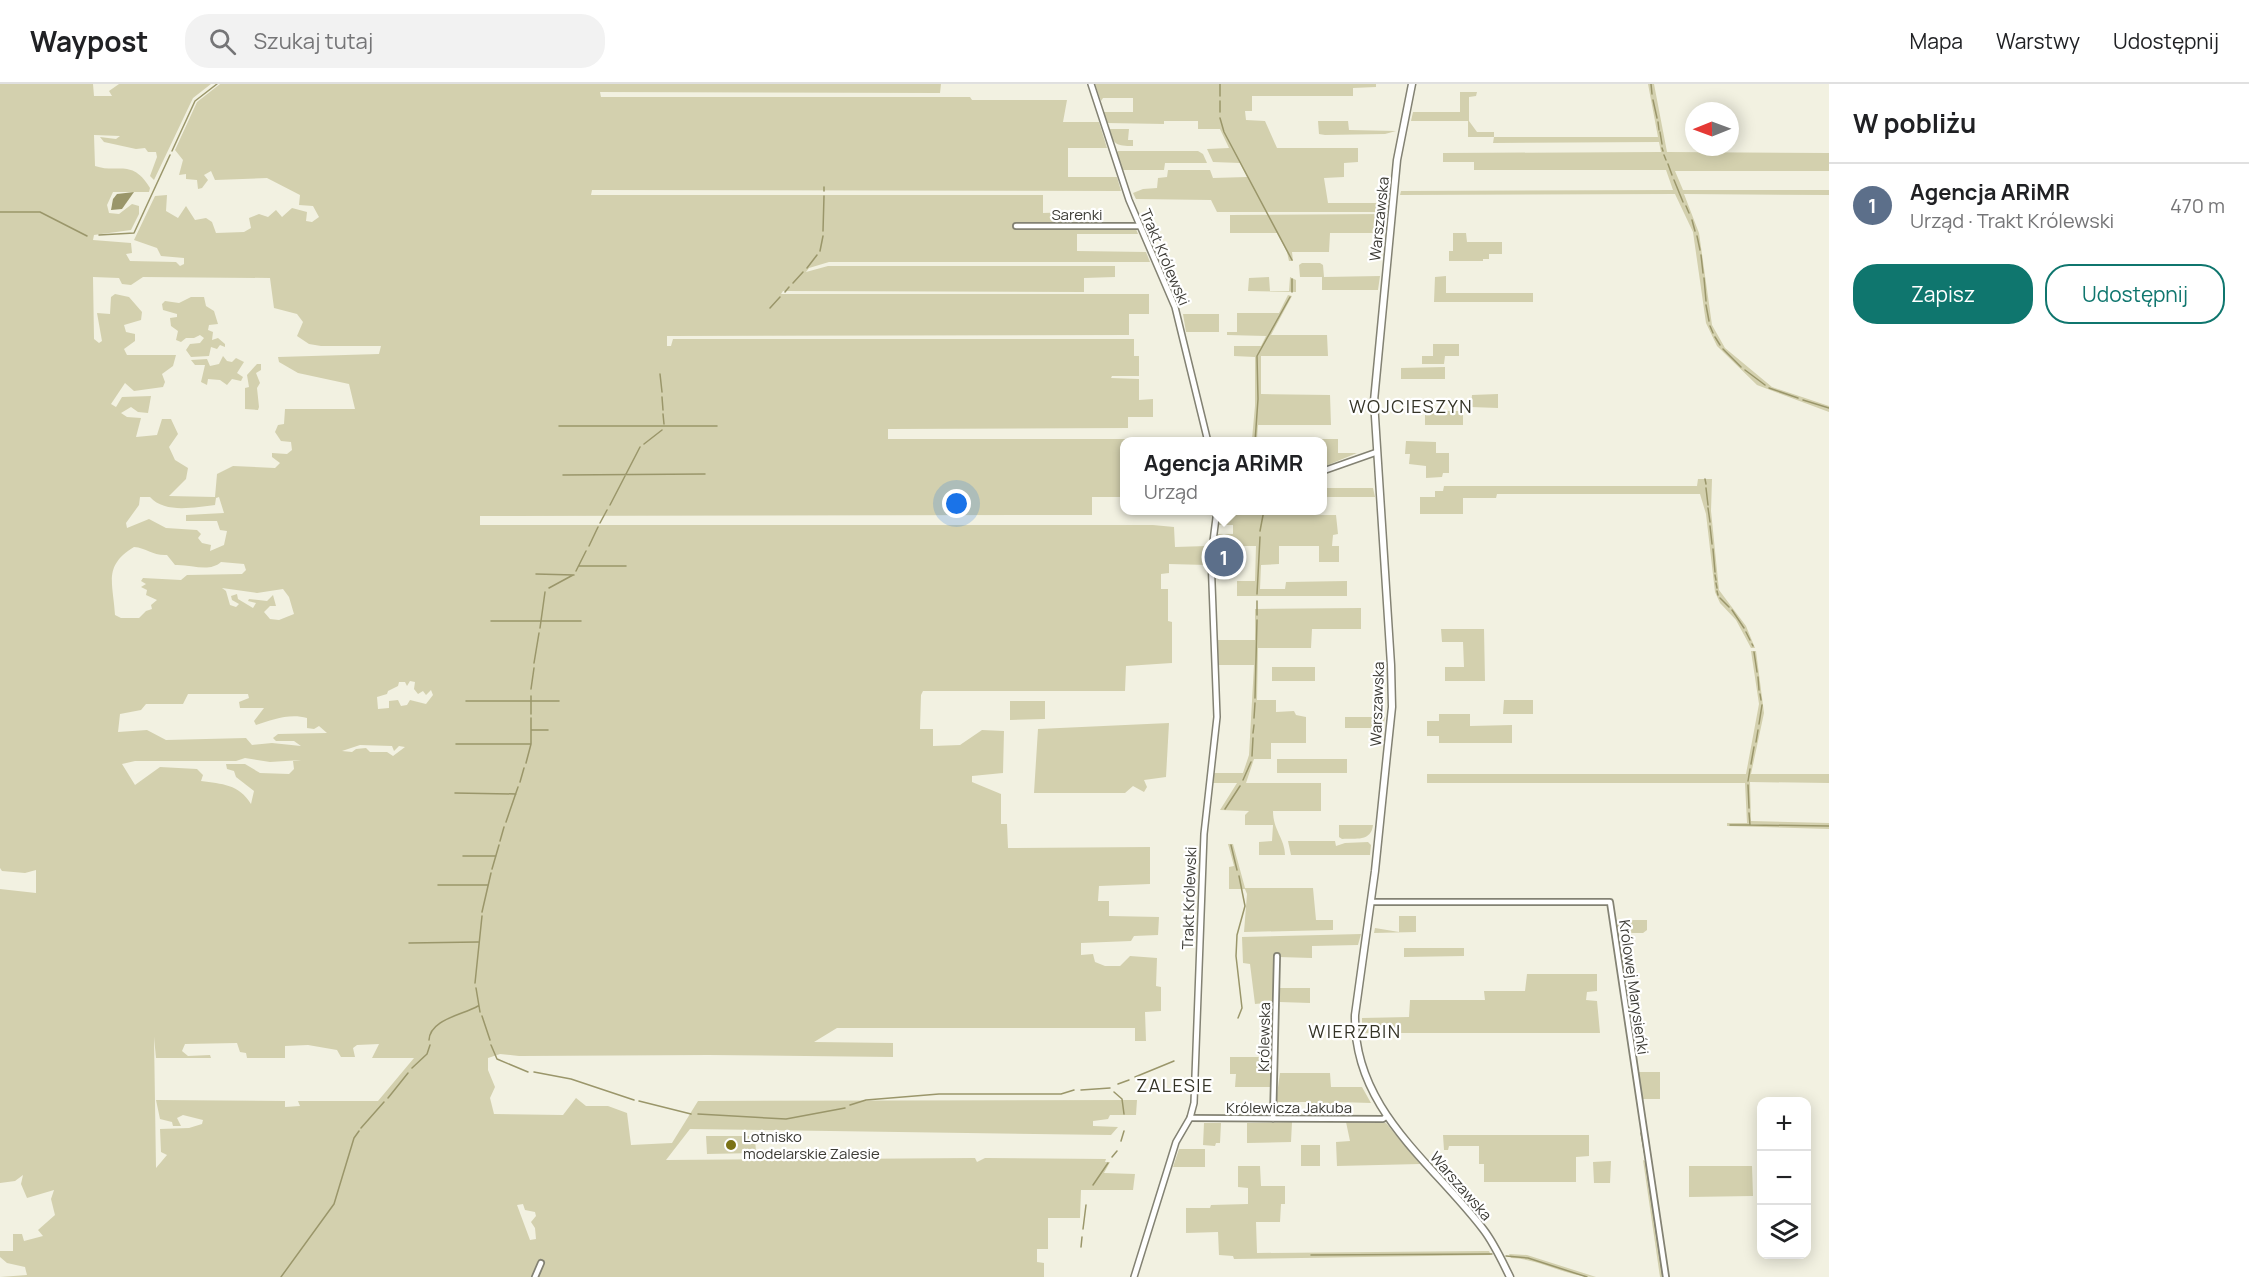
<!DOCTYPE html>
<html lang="pl">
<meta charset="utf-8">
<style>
body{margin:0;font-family:Manrope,sans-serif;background:#f2f2f2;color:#202124}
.controls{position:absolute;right:18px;bottom:18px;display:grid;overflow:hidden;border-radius:12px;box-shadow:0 3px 15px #0003}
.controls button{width:54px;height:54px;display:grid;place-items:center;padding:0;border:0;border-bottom:2px solid #e0e0e0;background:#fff;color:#202124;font:30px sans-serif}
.compass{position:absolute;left:1685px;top:18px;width:54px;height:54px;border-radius:50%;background:#fff;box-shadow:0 3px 15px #0003;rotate:269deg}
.you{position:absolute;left:957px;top:420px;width:21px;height:21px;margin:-15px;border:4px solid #fff;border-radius:50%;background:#1a73e8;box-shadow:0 0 0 9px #1a73e833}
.badge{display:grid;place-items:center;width:39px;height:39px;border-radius:50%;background:#0f766e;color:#fff;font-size:20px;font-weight:700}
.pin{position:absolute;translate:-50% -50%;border:3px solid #fff;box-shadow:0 2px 6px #0006}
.popup{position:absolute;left:1120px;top:353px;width:207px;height:78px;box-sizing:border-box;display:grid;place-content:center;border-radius:12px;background:#fff;filter:drop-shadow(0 2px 4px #0005);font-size:20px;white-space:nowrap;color:#757577}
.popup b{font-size:22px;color:#202124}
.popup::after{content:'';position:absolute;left:50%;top:100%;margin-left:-12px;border:12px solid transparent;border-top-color:#fff}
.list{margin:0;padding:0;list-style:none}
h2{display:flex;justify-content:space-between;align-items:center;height:78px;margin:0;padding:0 24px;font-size:26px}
h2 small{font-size:20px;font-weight:400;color:#757577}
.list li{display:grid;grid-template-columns:39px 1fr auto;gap:18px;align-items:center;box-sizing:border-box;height:84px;padding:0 24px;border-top:2px solid #e0e0e0}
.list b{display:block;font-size:22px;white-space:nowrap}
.list p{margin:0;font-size:20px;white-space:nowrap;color:#757577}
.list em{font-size:20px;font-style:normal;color:#757577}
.actions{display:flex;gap:12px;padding:18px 24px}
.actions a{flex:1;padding:14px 0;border:2px solid #0f766e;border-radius:24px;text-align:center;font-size:21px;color:#0f766e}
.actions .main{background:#0f766e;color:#fff}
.icon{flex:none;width:33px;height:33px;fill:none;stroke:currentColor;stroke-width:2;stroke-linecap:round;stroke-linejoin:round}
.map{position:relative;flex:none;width:1829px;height:1193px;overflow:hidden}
header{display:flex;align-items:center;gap:36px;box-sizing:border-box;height:84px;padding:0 30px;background:#fff;border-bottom:2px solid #e0e0e0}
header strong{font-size:28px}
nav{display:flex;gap:33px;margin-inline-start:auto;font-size:21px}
.search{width:420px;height:54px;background:#f2f2f2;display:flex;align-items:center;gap:15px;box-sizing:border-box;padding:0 21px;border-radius:24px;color:#757577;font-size:22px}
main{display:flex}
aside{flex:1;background:#fff}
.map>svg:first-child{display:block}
.green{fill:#d3d0ae;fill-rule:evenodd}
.water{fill:#9a966a}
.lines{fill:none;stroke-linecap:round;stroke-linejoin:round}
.stream{stroke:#9a966a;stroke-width:1.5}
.minor-casing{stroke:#838273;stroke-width:8}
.tertiary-casing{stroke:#838273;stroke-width:8}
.secondary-casing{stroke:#838273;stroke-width:9}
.minor{stroke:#fff;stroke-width:4.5}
.tertiary{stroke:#fff;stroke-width:5}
.secondary{stroke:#fff;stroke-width:6}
.poi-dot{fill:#7b7214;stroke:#fff;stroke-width:2}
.labels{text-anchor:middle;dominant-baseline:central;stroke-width:4.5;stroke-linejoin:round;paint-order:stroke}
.street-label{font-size:15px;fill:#3c3b35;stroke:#fff}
.poi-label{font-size:15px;fill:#3c3b35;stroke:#fff;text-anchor:start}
.quarter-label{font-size:18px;letter-spacing:1.5px;fill:#343326;stroke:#fff}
</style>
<header>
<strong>Waypost</strong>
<div class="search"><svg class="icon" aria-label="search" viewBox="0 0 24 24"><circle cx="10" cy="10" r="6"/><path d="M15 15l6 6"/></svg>Szukaj tutaj</div>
<nav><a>Mapa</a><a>Warstwy</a><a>Udostępnij</a></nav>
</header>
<main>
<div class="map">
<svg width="1829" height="1193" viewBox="0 0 1829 1193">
<rect width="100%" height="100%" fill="#f2f1e1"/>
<!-- green -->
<path class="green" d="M0,0h93l1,12h18l-3,-5 10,-7h92l-18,14 -39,82 -4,-4 7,-19 -1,-5h-8l-3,-4 -9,1 -32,-7 -4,-5 16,2 4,-3 -26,-1 1,31c23,8 37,-8 55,22l-1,4h-36l-6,13 2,8 10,1 13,-10 7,2v8l-8,16 -37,5 -1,5 38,3 1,10 -6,1 4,7 46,1 4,4 4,-2v-6l-23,-2 -4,-8 -23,-8 21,-44 12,-1 -1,16 12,7 8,-12 9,14 11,-2 6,4 4,11 28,-1 7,-4 -2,-10 10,-4 9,3 8,-7 6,7 10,-9 15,4 -1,9 6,1 7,-5 -6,-11 -14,-1 1,-10 -33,-17 -52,2 -4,-9 -7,4 4,5 -6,8 -4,1 -1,-9 -11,-1v-5l-7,1 4,-15 -8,-10 22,-48 23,-18h721l-1,9 -340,-1 1,5h369l2,3h95l-4,22h36l8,26h-39v29h49l4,14 -529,-1 -1,5h452v18l27,-1 1,12h63l4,10h-61v17l69,1 4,10h-321l-20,6 -3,4 22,-6h287v11l-31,1v14l-301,-1 -2,3h368v20h-20v21l-462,1v10h4l2,-7h461v17h5v20h-27l-1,2 28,1v21l14,-1v18h-25v11l-240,1v10h270v2l-33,1v55h-33v18l-612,1v9h673l21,2 1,20 32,-1v19l-38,-1v9l-8,1v15h7v32l4,1v41l-46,3 -1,25h-202l-2,4 -1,34h13v17l27,-1 22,-15 22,1 -1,42 -31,3v6l29,12v30h6l1,24 142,-1v37l-51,2 -1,15h11v15l50,1 -1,18 -24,1 -3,5 -50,2v12l12,-1 2,8 10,4h15l10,-10 27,2 -1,28 5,1v24l-16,1 1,29h-11v-13h-298l-23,14 79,1v14l-185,-2 -189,1 -19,-2 -12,4v12l7,17 -5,11 4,16 69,1 13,-17 10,8h22l19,7 4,32 41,-2 26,-42 439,-1 -1,15h-26l-2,4 -15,2v5l25,1 -7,8 -421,-6 -24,31 309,-2 2,4 8,-4 121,1 -1,3h5l-6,11 31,1 -2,16h-52l-1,28h-32v31h-11v13l7,1v14h-1044l27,-2 -2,-8 -18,-4 -7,-6v-6h13v-17h9l2,7 19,-5 -5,-6 17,-15 -4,-16 3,-9 -27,8 -6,-14 2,-9 -8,6 -15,2v-294l36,4v-23l-11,3 -23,-2 -2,-3zM93,193l26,1 3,6 9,1 12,-8 127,1 4,30 23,6 6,8 -6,14 12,8 12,2h60l-2,8 -101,3 1,5 19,11 51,11 6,25h-70l-1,15 -6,1 -3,7 6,9 10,1 1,8 -5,4 -15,-1v4l8,6 -5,5 -42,-2 -16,8 -2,23 -46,-1 17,-17 2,-11 -13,-8 -6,-13 9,-13 -7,-15h-9l-5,16 -21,2 5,-19 -14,-1 -6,-4 10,-6 7,5 10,1 3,-17 -29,1 -6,10 -5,-3 14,-21 9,8 29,-4 2,-5 -3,-8 11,-8 3,-11h-49l-3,-6 11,-8v-7l-9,-2 -2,-7 17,-5 1,-8 -13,-15 -14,-3 -4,3 -1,17 -13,-1 5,28 -3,2 -5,-4zM140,413h10c15,17 45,10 65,8l1,-7 3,-1 5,16 -38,2v6h31l3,9 7,1 -3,14 -14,6 1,-6 -9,-2 -4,-5 3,-4 -4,-4 -31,-2 -17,-9 -22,9 -1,-5 13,-18zM134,463c13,1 19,9 33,8l8,10c16,-1 34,8 46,-3l23,2 2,6 -4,4 -55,1 -6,5 -38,-2 -2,3 5,3 -5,3 6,3 -1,5 11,5 -6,5 1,4 -6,2 -7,7h-18l-6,-3c-2,-33 -12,-49 19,-68zM222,504l35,5 26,-4 6,8 5,17 -15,6 -9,-1 -6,-7 6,-6h6l-3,-11 -6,6 -18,-2 -1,2 8,2 -3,5 -15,-9 -1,-5 -6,2 1,4 7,4 -3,3 -6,-2 -4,-14zM410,597l5,1 -1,7 4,5 5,-3 3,4 5,-5 2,5 -7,9 -16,-4 -3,5 -6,1 -3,-6 -9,1v7l-11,1 -1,-12 10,-3 1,-3 10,-5 1,-4h6l2,4zM188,610h60l1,4 -10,4 1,6h24l-10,13 2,4c16,-5 33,-12 51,-7v10l7,1 5,-3 8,7 -49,1 -5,4 3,3h18l7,5 -29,-3 -20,2 -6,-7 -80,2 -19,-10 -29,2 2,-18 21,-4 5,-6h37zM360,661l32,1 2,5 5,-5 6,1 -12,9 -6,-4h-17l-4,-4 -10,1 -4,3 -10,-1zM245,674l25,4 31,-2 -8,1 1,8 -5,5 -29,-1 -15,-9h-19l1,5 7,2 2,6 18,14 -3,13c-12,-20 -29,-20 -50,-23l2,-6 -6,-6 -37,-2 -25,18 -13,-21 13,-3h101zM154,953l2,21h55l-1,-3 -22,1 -6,-5 3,-7 52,-1 3,9 6,1 1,5h38v-12l23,-1 29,5 4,7h14l-2,-9 4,-3 22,-1 -7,14h42l-36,43h-80l2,5 -15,1v-6l-129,-1 4,19 12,3 1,4h8l-4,-8 6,-3 20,5 -1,4 -13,4 -29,1 1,23 6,3 -11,13zM523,1120l2,6 10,2 1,4 -5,6 4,6 1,11 -6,1 -13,-35z
M1095,0h281v3l-23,1v8h-101v15h-7l1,9 19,1 12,27h81v14l-14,1v14l-20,1 4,25h59l-1,9h-169l-6,-12 -75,-1 -3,-6 10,-4 14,-1 1,-10 9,-1 1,-7h42l3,8 34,-1 -7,-14 -27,-1 -6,-13 22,-1 -9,-19h-22v-8h-34v3l-57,-1 -4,-11h30v-14h-30l-2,3z
M1648,0h6l13,68 162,1v18h-154l8,19h146v5l-145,-1 15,39 13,92 13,23 47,39 57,19v6l-72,-27 -40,-39 -11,-23 -13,-91 -18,-38 -275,1 1,-4 272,-1 -7,-20h-192v-8h-31v-9l218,-1 -2,-10 -166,1 1,-6h-26v-16h-57l2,-9h47v-20h17l-1,4 -7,1v24l8,11h17v5h164z
M1318,37h30l1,9 47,1 -11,3 -60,1 -6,-1z
M1109,45h20l-1,11h5v6c-16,0 -20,-1 -24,-17z
M1118,67h80l5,3 4,9h-42l-1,7h-42l-6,-16z
M1386,130l-2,19h-54l-1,19h-37l1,9h-4l-2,-9 -10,-19h-47v-18z
M1453,149h13l1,9h35v12h-13v5h-6v2h-34v-10h4z
M1302,179h18l3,2 1,12 56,-1 -2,14h-56v-13h-22l-1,-12z
M1446,192v17h87v9h-99l1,-25z
M1269,193l1,14h19l1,-14 6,3v12l-48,-1 1,-13z
M1288,211l4,1 -21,39h56l1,21h-67v38l69,1 1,30h-73l-1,14h81v14h19l-34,14v-25l-90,-1v-2h19l3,-33v-49l-21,-1v-10h27l5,-10 -39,-1v-3h10v-19h42z
M191,213h13l2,9 8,5 4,13 -9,1 -1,5 5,2 -1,8 6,-2 7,6v3l-5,-2 -3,4 -6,-2 -2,9 -18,1 -5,-7 4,-6 10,-1 4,-5 -4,-3 -6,3h-8l-5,4 -5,-2 2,-9 -7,-5 -1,-8 7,-1v-3l-14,-4 -1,-6 3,-3 14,2z
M1183,230h36v18h-33z
M1433,260h26v12h-14l-1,8h-22v-8h11z
M223,272l4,5 5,1 4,-4 8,4 -7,11 6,4 -2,4 -9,-2 -5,6 -7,-5 -12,-1 -1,6 -6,-3 4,-17h-10l-4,-5 16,-1 3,7 9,-2z
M257,280h4v6l-5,3 4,10 -3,5 2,19 -1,3 -13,-1v-21l4,-1 -2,-12z
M1445,283v12h-44v-11z
M1498,310v14l-27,-1 1,-12z
M1425,327h38v14h-38z
M1406,357l30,1v11h13v20h-6l-1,4 -16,1v-12l-17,-2 1,-10h-5z
M1698,395h14l-1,32 8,79 27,36 9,22h-4l-15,-28 -16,-17 -5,-11 -9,-78 -6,-20h-203l-1,4h-33v16h-43v-17h15v-6h8l1,-5h253z
M1323,404h50l2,9h-52z
M1262,426l6,1v4h68l2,19 -5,1 -1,11h7v16h-20v-16h-40v18l-18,1 -1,24h25l1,-7 61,-1v15h-110v-15h18l1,-35h-42l2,-12h17v-9h-14l1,-10 41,-1z
M1361,524v21h-49l-1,19h-53l-1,52h19v12l18,-1 2,4 10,2v26h-35v16h-17l-8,24h75v28h-48c0,19 12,28 12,44h-26v-13l13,-1 1,-16h-28v-10l4,-4 -29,-1 17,-27h-24l1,-10h29l6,-18 5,-90h-36l-2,-25h39v-31z
M1441,545h43l1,52h-40v-14h19l-1,-25h-21z
M1751,567h5l8,62 -13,61h78v9l-79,-1 1,39 78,2v6l-102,-3v-3h20l-2,-40h-318v-9h319l13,-70z
M1272,583h43v14h-43z
M1504,616h29v14h-30z
M1045,617v18l-35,1v-19z
M1439,630h31v12l42,-1v18h-73v-7h-12v-15h12z
M1345,633h40l-2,11h-38z
M1169,639l-3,54 -22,3 3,7 -3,5 -11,-6 -8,7h-91l4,-64z
M1277,675h70v14h-70z
M1339,741h34c-2,17 -17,13 -31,14l-3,-2z
M1288,757h47l1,5 9,-3 23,-1 3,3 -1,10h-79z
M1228,760h5l12,44h68l3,32h17v10l-89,2 3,-38 -2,-5h-16v-22l5,-1z
M1399,832h17v16l-42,1 1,-5 24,4z
M1614,836h33v10l-4,3h-27z
M1361,850l-3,11 -46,1v12l-33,-1 -2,-2 -3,47 -19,2 -5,-40 -7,-1 -1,-26z
M1404,864h60v8l-60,1z
M1527,890h70v17l-10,1 -1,8 11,1 3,32h-238v-15l47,-1 1,-17h75l-1,-9h41z
M1279,904h31v15l-30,-1z
M1230,973h44l-3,30h-36l1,-13h-6z
M1636,988h24v27h-19z
M1280,989h50l1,14h31l9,16 -34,-1 -1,13h-30v-13h-30z
M1292,1038l-1,20 -44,1v-20z
M1346,1038l40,1 34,41 -83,2 -1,-24 14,-1z
M1204,1039h17l-1,20h-4l-1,3 -12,-1z
M1443,1051h146v21l-13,1v25h-92v-18h-5v-18h-30l-1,4h-4z
M706,1052h49l1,17 -49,1z
M1301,1061h19v21h-19z
M1179,1065h26v18h-32z
M1643,1076l4,2 17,115h-4z
M1611,1077l-1,22h-16l-1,-21z
M1238,1082h22l1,20h24v18h-4l-1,18h-24l1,31 226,-2h6l2,4 -257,4 -1,-3 -14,-1 -1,-23 -32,1v-25h24l1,-3 37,-1v-16l-10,-1z
M1689,1082h63l1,30 -64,1z
M1509,1170l18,1 69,22c-30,0 -55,-18 -85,-19z"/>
<!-- water -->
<path class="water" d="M134,108l-12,17 -11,1 2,-11 4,-5z"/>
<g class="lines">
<!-- stream -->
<path class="stream" d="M1220,0v12
M1651,0l1,10
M1653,16l4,18
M1220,17v11
M1220,34l4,14 68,128
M1658,38l1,8
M1660,48l2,12
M1662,64l1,3
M172,67l23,-50 22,-17
M1664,71l2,5
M1668,80l4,11
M1674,96l9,22
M824,107v-4
M1686,122l3,7
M0,128h40l47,24
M1692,136l3,11
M823,147l1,-35
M99,151l35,-2 36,-78
M1697,152l3,14
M820,167l3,-15
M1701,171l2,18
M807,184l10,-13
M1704,194l2,23
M793,199l10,-11
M785,208l4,-5
M1292,208v-13
M1706,221l3,16
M770,224l10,-11
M1710,242l3,7
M1715,253l5,8
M1723,265l18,18
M1745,286l20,15
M660,290l2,18
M1769,304l29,10
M662,313l1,13
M1803,316l26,8
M663,330l1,10
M559,342h158
M1255,358l3,-43 -1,-43 33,-59
M644,360l18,-14
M563,391l142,-1
M1705,395l1,5
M1706,404l2,17
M610,421l30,-58
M1708,424l2,14
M600,439l7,-13
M1710,442l2,18
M1260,447l4,-21
M589,462l9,-19
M1713,465l2,23
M579,482h47
M576,487l10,-20
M536,490l38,1
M1715,491l1,5
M1716,499l1,5
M549,504l24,-13
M1717,507l1,4
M1257,510l3,-57
M1720,514l9,9
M1732,526l12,18
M1257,531v-14
M491,537h90
M540,544l5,-36
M1746,548l4,8
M1752,560l1,2
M1754,568l3,20
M534,579l5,-30
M1758,593l1,13
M531,605l3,-21
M1760,610l1,6
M531,612v18
M1255,614l2,-78
M466,617h93
M1254,634l1,-15
M1759,640l3,-19
M531,646h17
M1253,649l1,-8
M1756,658l2,-12
M456,660h75
M1252,672l1,-18
M526,679l5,-19v-26
M1751,680l3,-17
M1243,696l8,-18
M1748,697l2,-12
M520,698l4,-14
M1748,701l1,23
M455,709l61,1
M1225,725l15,-23
M1749,729l1,12 79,1
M506,738l12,-35
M1730,741h20
M500,757l4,-14
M1231,761l6,25
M463,772h33
M492,785l7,-24
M438,801h50
M482,828l9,-39
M409,859l69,-1
M475,899l7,-67
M476,904l4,24
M482,932l8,24
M1238,934l4,-10 -6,-52 1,-21 8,-29 -6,-30
M429,956c1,-21 34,-25 49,-34
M491,961l6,14 31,13
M412,984l15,-14 3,-9
M534,988l37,7 63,21
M1135,993l39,-16
M1118,1000l11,-4
M1081,1006l29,-2
M1114,1008l8,7 2,15
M388,1014l20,-25
M639,1017l52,13
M850,1021l16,-5 73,-6h122l13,-4
M698,1030l88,5 59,-11
M361,1044l23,-26
M1641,1049l4,22
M1121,1057l3,-10
M1112,1073l5,-6
M1646,1079l17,114
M1093,1101l15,-22
M1083,1145l3,-24
M1081,1163l1,-10
M1311,1171l181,-1
M1506,1172l22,2 59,19
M281,1193l53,-73 20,-66 5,-7"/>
<defs>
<path id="minor" d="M1016,142h123
M1371,818h239l56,375
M1190,1034l193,1 4,-3
M1273,1035l4,-163
M535,1193l6,-14"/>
<path id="tertiary" d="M1091,0l38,116 46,107 33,135
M1323,387l54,-19
M1134,1193l42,-135 14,-24 4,-15 10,-269 13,-117 -6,-160 6,-47"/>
<path id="secondary" d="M1412,0l-15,76 -23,241 17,264 1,42 -5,47 -12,117 -20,144c-2,94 76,146 128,214 11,14 19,32 27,48"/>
</defs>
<!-- minor casing -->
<use href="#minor" class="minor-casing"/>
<!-- tertiary casing -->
<use href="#tertiary" class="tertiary-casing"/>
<!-- secondary casing -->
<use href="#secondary" class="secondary-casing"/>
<!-- minor -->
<use href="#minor" class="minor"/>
<!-- tertiary -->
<use href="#tertiary" class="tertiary"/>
<!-- secondary -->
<use href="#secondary" class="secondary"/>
</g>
<!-- markers -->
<circle class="poi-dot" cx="731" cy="1061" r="6"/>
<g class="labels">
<!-- street labels -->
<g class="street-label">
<text x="1077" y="130">Sarenki</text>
<text transform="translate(1379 135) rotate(-84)">Warszawska</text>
<text transform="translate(1165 173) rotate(67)">Trakt Królewski</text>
<text transform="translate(1377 620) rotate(-88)">Warszawska</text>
<text transform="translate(1189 814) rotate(-88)">Trakt Królewski</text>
<text transform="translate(1634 903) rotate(82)">Królowej Marysieńki</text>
<text transform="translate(1264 953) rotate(-89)">Królewska</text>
<text x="1289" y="1023">Królewicza Jakuba</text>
<text transform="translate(1461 1102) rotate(49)">Warszawska</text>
</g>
<!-- poi labels -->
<g class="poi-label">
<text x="743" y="1052">Lotnisko<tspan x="743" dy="17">modelarskie Zalesie</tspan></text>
</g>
<!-- quarter labels -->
<g class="quarter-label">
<text x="1411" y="322">WOJCIESZYN</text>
<text x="1355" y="947">WIERZBIN</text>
<text x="1175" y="1001">ZALESIE</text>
</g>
</g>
</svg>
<div class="controls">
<button>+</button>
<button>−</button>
<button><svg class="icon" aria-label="layers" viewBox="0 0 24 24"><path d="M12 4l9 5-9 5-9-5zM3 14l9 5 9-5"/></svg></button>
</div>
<svg class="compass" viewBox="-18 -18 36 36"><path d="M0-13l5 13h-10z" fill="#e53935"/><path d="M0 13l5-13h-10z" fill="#757577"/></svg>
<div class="you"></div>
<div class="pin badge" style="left:1224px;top:473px;background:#5c6f8a">1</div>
<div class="popup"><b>Agencja ARiMR</b>Urząd</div>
</div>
<aside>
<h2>W pobliżu<small></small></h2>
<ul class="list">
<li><span class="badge" style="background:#5c6f8a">1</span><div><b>Agencja ARiMR</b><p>Urząd · Trakt Królewski</p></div><em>470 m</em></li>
</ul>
<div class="actions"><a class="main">Zapisz</a><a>Udostępnij</a></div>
</aside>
</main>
